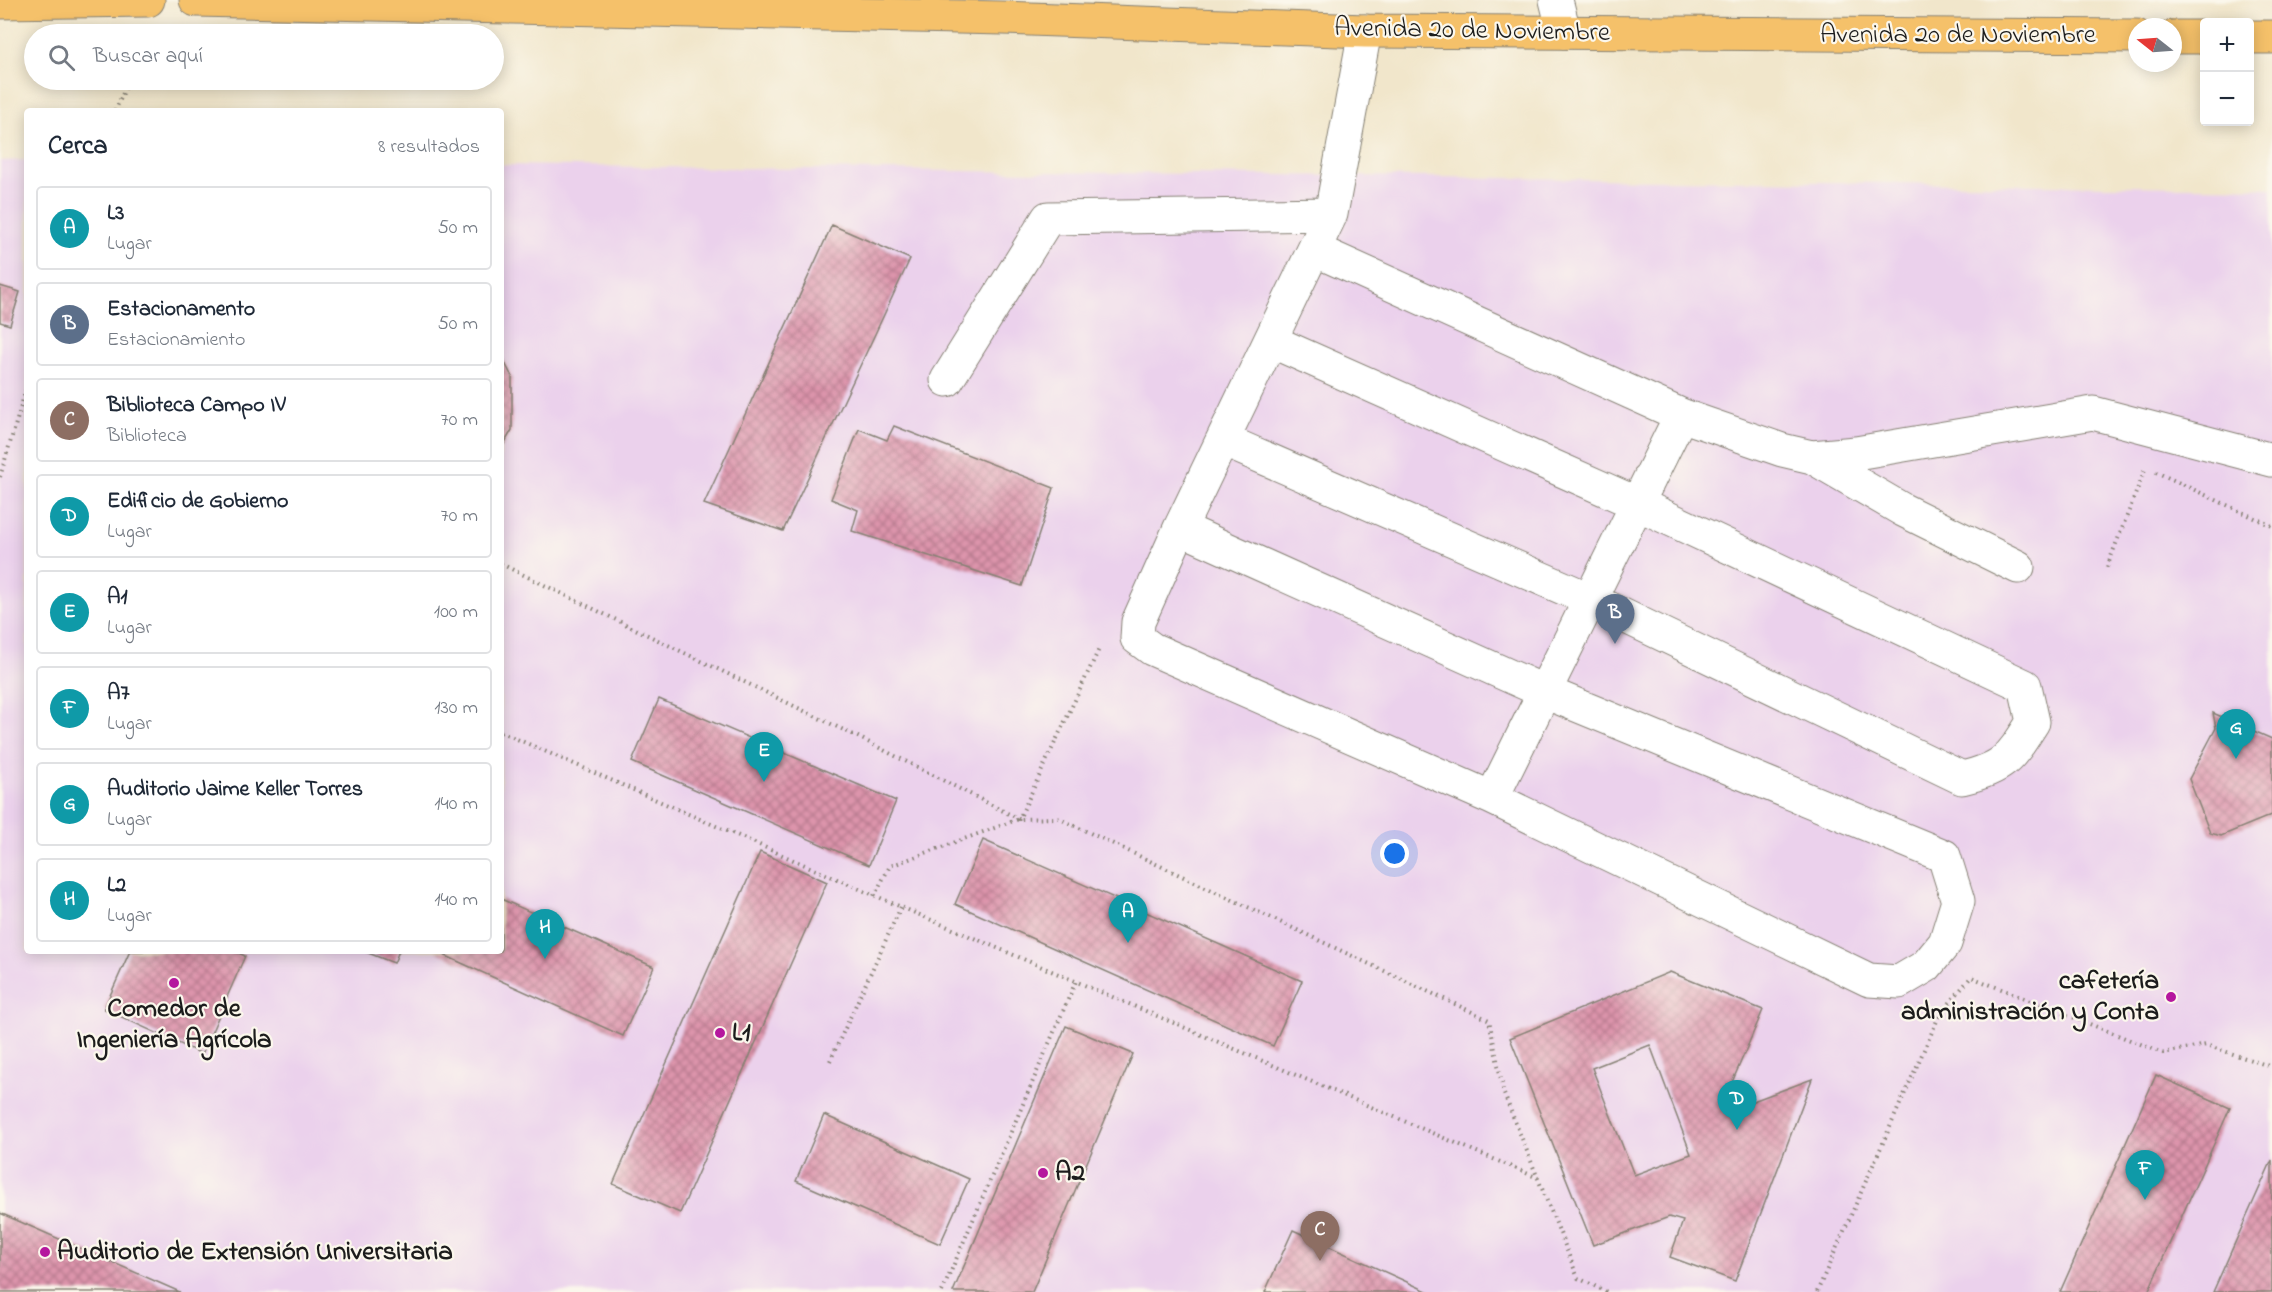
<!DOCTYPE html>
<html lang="es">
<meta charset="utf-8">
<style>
body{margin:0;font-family:"Indie Flower",sans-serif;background:#f2f2f3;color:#1f2937}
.controls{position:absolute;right:18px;top:18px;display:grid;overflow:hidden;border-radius:6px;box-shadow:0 3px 15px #0003}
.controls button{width:54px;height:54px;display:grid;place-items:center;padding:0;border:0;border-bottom:2px solid #e0e1e3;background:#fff;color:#1f2937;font:30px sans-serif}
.compass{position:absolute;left:2128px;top:18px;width:54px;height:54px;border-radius:50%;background:#fff;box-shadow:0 3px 15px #0003;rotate:287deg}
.you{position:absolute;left:1395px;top:854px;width:21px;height:21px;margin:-15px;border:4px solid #fff;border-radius:50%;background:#1a73e8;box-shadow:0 0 0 9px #1a73e833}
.badge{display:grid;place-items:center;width:39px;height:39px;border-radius:50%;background:#db2777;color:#fff;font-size:20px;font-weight:700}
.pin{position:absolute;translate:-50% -50px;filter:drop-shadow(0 2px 3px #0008)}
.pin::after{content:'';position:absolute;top:32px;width:21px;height:18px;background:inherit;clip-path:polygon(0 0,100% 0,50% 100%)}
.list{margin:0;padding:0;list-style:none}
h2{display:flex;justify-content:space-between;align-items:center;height:78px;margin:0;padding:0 24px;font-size:26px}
h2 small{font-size:20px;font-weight:400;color:#747a83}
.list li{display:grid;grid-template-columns:39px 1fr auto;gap:18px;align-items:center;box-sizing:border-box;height:84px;margin:0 12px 12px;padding:0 12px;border:2px solid #e0e1e3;border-radius:6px}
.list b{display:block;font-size:22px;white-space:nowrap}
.list p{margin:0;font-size:20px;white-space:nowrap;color:#747a83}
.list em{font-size:20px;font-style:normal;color:#747a83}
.icon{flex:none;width:33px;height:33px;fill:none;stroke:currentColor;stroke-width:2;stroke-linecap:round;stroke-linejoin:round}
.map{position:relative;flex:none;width:2272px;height:1292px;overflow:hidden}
.search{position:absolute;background:#fff;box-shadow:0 3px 15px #0003;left:24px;top:24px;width:480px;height:66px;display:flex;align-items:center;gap:15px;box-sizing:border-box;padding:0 21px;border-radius:33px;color:#747a83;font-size:22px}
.panel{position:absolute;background:#fff;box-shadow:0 3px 15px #0003;left:24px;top:108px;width:480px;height:846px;border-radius:6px}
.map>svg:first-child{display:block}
.built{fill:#ebd1ec}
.building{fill:url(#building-cross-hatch);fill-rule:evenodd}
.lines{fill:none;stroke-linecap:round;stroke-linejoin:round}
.minor-casing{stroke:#868174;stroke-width:35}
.major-casing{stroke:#868174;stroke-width:35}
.path{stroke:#868174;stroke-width:4;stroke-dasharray:1.5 4.5;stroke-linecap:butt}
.minor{stroke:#fff;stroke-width:33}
.major{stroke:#f5c16b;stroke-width:33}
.poi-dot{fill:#b5179e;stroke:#fbf7ec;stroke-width:2}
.labels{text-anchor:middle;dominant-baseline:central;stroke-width:4.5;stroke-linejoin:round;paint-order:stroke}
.street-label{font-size:27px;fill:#1c1c1c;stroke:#fbf7ec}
.poi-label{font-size:27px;font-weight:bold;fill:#1c1c1c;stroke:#fbf7ec;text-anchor:start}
</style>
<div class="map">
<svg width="2272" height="1292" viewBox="0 0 2272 1292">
<defs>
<pattern id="building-cross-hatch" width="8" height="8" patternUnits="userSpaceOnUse" patternTransform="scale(1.5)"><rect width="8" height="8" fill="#dd94ac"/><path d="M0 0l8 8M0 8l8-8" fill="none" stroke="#b2788b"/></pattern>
</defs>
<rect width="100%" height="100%" fill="#fbf7ec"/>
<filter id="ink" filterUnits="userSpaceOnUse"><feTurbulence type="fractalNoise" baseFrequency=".0167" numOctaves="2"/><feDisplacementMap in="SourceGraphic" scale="12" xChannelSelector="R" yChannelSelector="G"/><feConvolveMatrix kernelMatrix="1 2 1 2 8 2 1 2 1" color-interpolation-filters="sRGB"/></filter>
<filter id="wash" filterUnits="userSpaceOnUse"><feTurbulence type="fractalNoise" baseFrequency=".008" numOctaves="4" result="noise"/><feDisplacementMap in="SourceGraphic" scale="24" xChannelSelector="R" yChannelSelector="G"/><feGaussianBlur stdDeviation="1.35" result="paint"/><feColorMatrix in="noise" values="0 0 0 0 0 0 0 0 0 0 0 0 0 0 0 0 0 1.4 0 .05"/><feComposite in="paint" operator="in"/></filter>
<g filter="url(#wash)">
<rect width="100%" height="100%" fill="#f1e6cb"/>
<!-- built -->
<path class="built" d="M27,160v791h474v-786l1771,23v1104h-2272v-1131z"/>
<g id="blocks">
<!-- building -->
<path class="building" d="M832,225l78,34 -127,272 -79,-27z
M0,286l20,6 -10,33 -10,-3z
M501,355l11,22v53l-11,19z
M894,426l160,62 -32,98 -170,-55 6,-21 -27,-11 28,-70 28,11z
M659,699l237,102 -27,64 -237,-103z
M2213,713l59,26v76l-51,21 -11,-3 -21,-54 27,-51z
M983,840l319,141 -29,65 -318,-142z
M760,852l67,30 -147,331 -67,-29z
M501,899l153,68 -31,69 -188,-85h66z
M130,951h104l11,5 -43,98 -98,-45z
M363,951h36l-5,12z
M1670,972l93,38 -39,91 16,5 72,-27 -77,202 -65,-24 13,-36 -14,-4 -76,28 -83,-207zM1650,1045l41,109 -57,21 -42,-107z
M1066,1026l67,28 -101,238h-79z
M2156,1075l74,33 -82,184h-88z
M824,1115l145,64 -29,65 -144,-63z
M2272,1160v132h-59z
M0,1213l180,79h-180z
M1293,1230l136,62h-164z"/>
</g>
</g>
<g filter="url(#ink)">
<use href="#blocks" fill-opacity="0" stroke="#868174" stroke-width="1.5"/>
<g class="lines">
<defs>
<path id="minor" d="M1556,0l8,32
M1315,250l366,165 101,35 30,7 44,-4 237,-40 179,47
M947,380l101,-162 283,-4
M1223,440l368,160 371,178c43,-10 48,-20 71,-56l-8,-36 -387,-182 -367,-163
M1812,457l91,53 115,57
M1180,528l151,-314 34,-183
M1492,798l-340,-149 -15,-11 1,-16 42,-94 365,164 399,164 14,45 -13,42 -19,23 -27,16 -30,-2 -377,-182 189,-383"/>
<path id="major" d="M196,0l807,18 362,13 772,5
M0,2l148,-2
M2173,37h31
M2250,37h22"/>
</defs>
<!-- minor casing -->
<use href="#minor" class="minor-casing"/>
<!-- major casing -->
<use href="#major" class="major-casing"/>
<!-- path -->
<path class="path" d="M115,111l14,-31
M2156,472l116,54
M0,477l27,-91
M501,564l355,172 163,83 81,-172
M2107,567l39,-100
M501,732l400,175 637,271
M874,896l16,-30 129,-47 39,-1 431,202 15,74 74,184 29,14
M830,1061l71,-154
M942,1292l134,-311
M1817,1292l122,-276 32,-39 192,76 43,-8 66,22"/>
<!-- minor -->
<use href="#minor" class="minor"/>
<!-- major -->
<use href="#major" class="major"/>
</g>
</g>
<!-- markers -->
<g class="poi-dot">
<circle cx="174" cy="983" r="6"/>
<circle cx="2171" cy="997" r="6"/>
<circle cx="720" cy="1033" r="6"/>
<circle cx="1043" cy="1173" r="6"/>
<circle cx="45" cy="1252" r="6"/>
</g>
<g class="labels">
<!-- street labels -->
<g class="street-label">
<text transform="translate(1472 31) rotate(1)">Avenida 20 de Noviembre</text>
<text x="1958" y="35">Avenida 20 de Noviembre</text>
</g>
<!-- poi labels -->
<g class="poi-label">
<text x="2159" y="981" text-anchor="end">cafetería<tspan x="2159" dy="31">administración y Conta</tspan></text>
<text x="174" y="1009" text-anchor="middle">Comedor de<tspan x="174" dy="31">Ingeniería Agrícola</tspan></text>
<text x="732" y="1033">L1</text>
<text x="1055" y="1173">A2</text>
<text x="57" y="1252">Auditorio de Extensión Universitaria</text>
</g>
</g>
</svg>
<div class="controls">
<button>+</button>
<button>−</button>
</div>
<svg class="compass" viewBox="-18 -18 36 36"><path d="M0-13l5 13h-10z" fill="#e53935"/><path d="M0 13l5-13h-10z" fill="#747a83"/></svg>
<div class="you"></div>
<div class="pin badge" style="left:1128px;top:943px;background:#0f9aa8">A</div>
<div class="pin badge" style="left:1615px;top:644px;background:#5c6f8a">B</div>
<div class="pin badge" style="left:1320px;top:1261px;background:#8d6e63">C</div>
<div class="pin badge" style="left:1737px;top:1130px;background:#0f9aa8">D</div>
<div class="pin badge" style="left:764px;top:782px;background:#0f9aa8">E</div>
<div class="pin badge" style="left:2145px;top:1200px;background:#0f9aa8">F</div>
<div class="pin badge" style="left:2236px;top:759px;background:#0f9aa8">G</div>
<div class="pin badge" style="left:545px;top:959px;background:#0f9aa8">H</div>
<div class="search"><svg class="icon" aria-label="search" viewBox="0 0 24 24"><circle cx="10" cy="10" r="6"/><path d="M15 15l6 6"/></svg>Buscar aquí</div>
<section class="panel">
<h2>Cerca<small>8 resultados</small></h2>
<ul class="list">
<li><span class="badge" style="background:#0f9aa8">A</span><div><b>L3</b><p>Lugar</p></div><em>50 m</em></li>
<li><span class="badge" style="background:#5c6f8a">B</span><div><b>Estacionamento</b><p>Estacionamiento</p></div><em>50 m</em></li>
<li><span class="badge" style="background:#8d6e63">C</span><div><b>Biblioteca Campo IV</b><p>Biblioteca</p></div><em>70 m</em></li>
<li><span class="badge" style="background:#0f9aa8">D</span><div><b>Edificio de Gobierno</b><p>Lugar</p></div><em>70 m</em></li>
<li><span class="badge" style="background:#0f9aa8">E</span><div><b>A1</b><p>Lugar</p></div><em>100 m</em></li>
<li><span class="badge" style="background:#0f9aa8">F</span><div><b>A7</b><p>Lugar</p></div><em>130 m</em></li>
<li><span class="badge" style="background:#0f9aa8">G</span><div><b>Auditorio Jaime Keller Torres</b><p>Lugar</p></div><em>140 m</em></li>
<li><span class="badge" style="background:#0f9aa8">H</span><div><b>L2</b><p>Lugar</p></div><em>140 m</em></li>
</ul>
</section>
</div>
